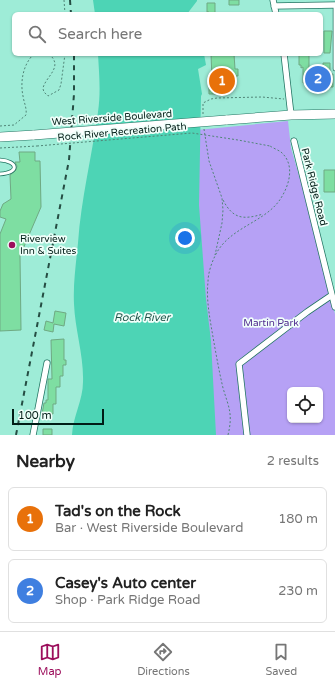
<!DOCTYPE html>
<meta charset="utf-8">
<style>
body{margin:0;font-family:"Varela Round",sans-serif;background:#f2f2f2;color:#222}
.controls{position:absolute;right:12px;bottom:12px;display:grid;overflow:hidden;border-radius:6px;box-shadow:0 1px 3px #0004}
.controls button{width:36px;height:36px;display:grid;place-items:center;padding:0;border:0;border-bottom:1px solid #e0e0e0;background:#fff;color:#222;font:20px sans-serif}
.scale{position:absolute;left:12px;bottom:10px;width:92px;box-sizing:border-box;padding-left:4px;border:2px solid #001d16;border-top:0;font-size:11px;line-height:14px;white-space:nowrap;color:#001d16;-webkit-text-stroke:3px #f0fffa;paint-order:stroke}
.you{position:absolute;left:185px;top:238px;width:14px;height:14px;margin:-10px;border:3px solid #fff;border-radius:50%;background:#1a73e8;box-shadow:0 0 0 6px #1a73e833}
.badge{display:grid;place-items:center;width:26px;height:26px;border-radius:50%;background:#9c0e5c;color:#fff;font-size:13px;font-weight:700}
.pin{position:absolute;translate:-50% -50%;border:2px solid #fff;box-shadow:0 1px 4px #0006}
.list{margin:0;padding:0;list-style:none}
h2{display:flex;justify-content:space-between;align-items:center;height:52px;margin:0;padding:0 16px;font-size:17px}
h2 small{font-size:13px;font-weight:400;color:#767676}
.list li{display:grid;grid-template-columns:26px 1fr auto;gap:12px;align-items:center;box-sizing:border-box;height:64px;margin:0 8px 8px;padding:0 8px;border:1px solid #e0e0e0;border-radius:6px}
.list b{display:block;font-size:15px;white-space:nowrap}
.list p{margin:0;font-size:13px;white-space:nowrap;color:#767676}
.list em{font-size:13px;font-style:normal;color:#767676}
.icon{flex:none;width:22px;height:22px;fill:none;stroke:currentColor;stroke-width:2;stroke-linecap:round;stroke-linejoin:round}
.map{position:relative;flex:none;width:335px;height:435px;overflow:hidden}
.search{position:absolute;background:#fff;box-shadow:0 1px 3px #0004;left:12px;right:12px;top:12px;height:44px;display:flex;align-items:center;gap:10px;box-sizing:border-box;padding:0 14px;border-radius:6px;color:#767676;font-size:15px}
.sheet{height:196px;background:#fff}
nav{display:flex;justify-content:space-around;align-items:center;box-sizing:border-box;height:56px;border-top:1px solid #e0e0e0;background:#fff;font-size:11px;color:#767676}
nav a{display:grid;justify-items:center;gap:2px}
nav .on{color:#9c0e5c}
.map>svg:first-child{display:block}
.green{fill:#b6a1f5;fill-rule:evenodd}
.water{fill:#4dd4b5}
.building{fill:#7edea2;stroke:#6fa983}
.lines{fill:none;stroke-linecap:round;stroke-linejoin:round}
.lane-casing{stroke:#237563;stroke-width:4.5}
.street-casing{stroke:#237563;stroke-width:7}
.primary-casing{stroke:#237563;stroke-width:10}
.path{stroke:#508577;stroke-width:1;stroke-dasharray:2 2;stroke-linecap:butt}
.lane{stroke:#fff;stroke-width:3}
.street{stroke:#fff;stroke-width:5.5}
.primary{stroke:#fff;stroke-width:9}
.rail{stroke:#254d43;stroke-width:2;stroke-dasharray:5 5;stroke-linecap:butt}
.primary-bridge-casing{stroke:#237563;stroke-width:10;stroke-linecap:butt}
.path-bridge{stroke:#508577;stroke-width:1;stroke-dasharray:2 2;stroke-linecap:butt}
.primary-bridge{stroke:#fff;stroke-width:9}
.poi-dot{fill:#9c0e5c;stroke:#f0fffa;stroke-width:1.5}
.labels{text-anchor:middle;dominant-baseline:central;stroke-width:3.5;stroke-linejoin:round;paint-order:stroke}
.street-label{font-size:10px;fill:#001d16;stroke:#f0fffa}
.poi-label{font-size:10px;fill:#001d16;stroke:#f0fffa;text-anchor:start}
.park-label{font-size:10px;fill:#512d90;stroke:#f0fffa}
.water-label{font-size:11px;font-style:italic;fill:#1f564a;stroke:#f0fffa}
</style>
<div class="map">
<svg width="335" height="435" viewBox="0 0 335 435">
<rect width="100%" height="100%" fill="#9eecd7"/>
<!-- green -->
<path class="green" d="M288,121l3,27 19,65 25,101v121h-121l-15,-183 -2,-122zM290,390h30v30h-30z"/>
<!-- water -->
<path class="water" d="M93,0h104v1l-10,13h-92z
M98,54h106l2,11 -8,4 4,25 -1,2 -2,109 7,94 5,42 5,94h-144c1,-19 11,-35 11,-53 1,-26 -8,-52 -9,-78 -1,-20 2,-41 4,-61 3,-44 14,-87 20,-131 3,-20 1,-39 0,-58z"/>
<!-- building -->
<path class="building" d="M229,0h10v5h-10z
M207,3h8v11h-6v-2h-2z
M324,31h8l-2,22h-6z
M211,54h23l1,15h3v7h-4v6l-8,1v11h-17v-15h3z
M299,54h10v22h14v-13h7v11h3v13h-23v-4h-7v-16l-2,1v-3h-2z
M19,152h16v9h5l1,46 -21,49 1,74 -21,1v-97l6,-15 -6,-2v-6l3,-7 8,-5 -1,-24 6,-5 1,-4 -2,-4h5z
M324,170h11v22h-11z
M55,311l11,2 -2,13 -10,-2 -1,8 -9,-2 2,-9 7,2z
M64,339v21h2v5h-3v11h-3v11h-4v17h-3v10h-11l2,-11h2v-3h2v-21h4l-1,-39z
M43,429h9v6h-9z"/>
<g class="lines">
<defs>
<path id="lane" d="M335,5v64
M0,160c18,1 20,13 0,14"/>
<path id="street" d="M273,0l3,14
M274,6l61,-1
M284,54l7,61
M294,141l41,166
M33,435l14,-72
M247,435l-8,-71 68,-52 25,-17"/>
<path id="primary" d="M226,120l65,-5 44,-1
M0,137l34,-2"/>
</defs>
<!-- lane casing -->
<use href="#lane" class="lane-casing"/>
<!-- street casing -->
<use href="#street" class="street-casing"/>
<!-- primary casing -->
<use href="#primary" class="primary-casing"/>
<!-- path -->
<path class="path" d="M64,0l1,14
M49,54c15,13 -3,22 -6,34 0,4 3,6 5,8l11,-6 2,-6 4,-30
M203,114v-11l8,-4 6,-1 45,-1 22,2
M0,126l14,-1 12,-10c1,-7 -2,-12 -3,-19 -3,-14 0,-32 11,-42
M204,129l5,32 13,37 1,12 -1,13 -7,32
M0,148l37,-2
M223,200c10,19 20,20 40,14
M228,435c5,-21 1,-27 -5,-47 -4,-17 -7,-34 -10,-51 -3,-18 -7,-37 -5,-55 0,-8 3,-18 7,-26 13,-28 48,-33 64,-55 10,-14 17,-36 2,-49 -3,-2 -8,-4 -11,-6"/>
<!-- lane -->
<use href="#lane" class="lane"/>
<!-- street -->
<use href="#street" class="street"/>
<!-- primary -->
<use href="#primary" class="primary"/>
<!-- rail -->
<path class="rail" d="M70,0l1,14
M16,435l53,-275 5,-66v-40"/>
<defs>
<path id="primary-bridge" d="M34,135l192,-15"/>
</defs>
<!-- primary-bridge casing -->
<use href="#primary-bridge" class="primary-bridge-casing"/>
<!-- path-bridge -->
<path class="path-bridge" d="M37,146l155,-13 46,7 32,6"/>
<!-- primary-bridge -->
<use href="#primary-bridge" class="primary-bridge"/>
</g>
<!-- markers -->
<circle class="poi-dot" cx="12" cy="245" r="4"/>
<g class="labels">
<!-- street labels -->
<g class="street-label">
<text transform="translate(112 118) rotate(-4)">West Riverside Boulevard</text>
<text transform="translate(122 132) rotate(-5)">Rock River Recreation Path</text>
<text transform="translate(314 187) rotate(76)">Park Ridge Road</text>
</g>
<!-- poi labels -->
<g class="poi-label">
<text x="20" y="239">Riverview<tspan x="20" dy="12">Inn &amp; Suites</tspan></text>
</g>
<!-- park labels -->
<g class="park-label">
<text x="271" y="323">Martin Park</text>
</g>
<!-- water labels -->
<g class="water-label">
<text x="142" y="317">Rock River</text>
</g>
</g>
</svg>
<div class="controls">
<button><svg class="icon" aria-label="locate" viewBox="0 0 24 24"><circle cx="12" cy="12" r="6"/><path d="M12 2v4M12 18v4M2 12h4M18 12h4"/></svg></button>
</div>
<div class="scale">100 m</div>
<div class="you"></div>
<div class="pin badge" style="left:222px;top:81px;background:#e8710a">1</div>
<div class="pin badge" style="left:318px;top:79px;background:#3f7fe0">2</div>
<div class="search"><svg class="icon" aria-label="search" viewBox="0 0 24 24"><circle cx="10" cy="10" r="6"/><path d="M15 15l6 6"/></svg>Search here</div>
</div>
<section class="sheet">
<h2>Nearby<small>2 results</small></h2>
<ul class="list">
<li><span class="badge" style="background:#e8710a">1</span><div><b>Tad's on the Rock</b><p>Bar · West Riverside Boulevard</p></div><em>180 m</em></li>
<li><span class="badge" style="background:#3f7fe0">2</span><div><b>Casey's Auto center</b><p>Shop · Park Ridge Road</p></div><em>230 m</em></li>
</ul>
</section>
<nav>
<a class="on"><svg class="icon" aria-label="map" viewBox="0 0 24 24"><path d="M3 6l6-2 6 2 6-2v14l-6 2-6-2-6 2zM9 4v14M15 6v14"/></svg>Map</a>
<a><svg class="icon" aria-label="directions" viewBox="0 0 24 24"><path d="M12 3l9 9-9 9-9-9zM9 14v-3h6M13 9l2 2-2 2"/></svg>Directions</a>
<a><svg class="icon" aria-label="saved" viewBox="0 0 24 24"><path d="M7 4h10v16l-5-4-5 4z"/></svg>Saved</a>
</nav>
